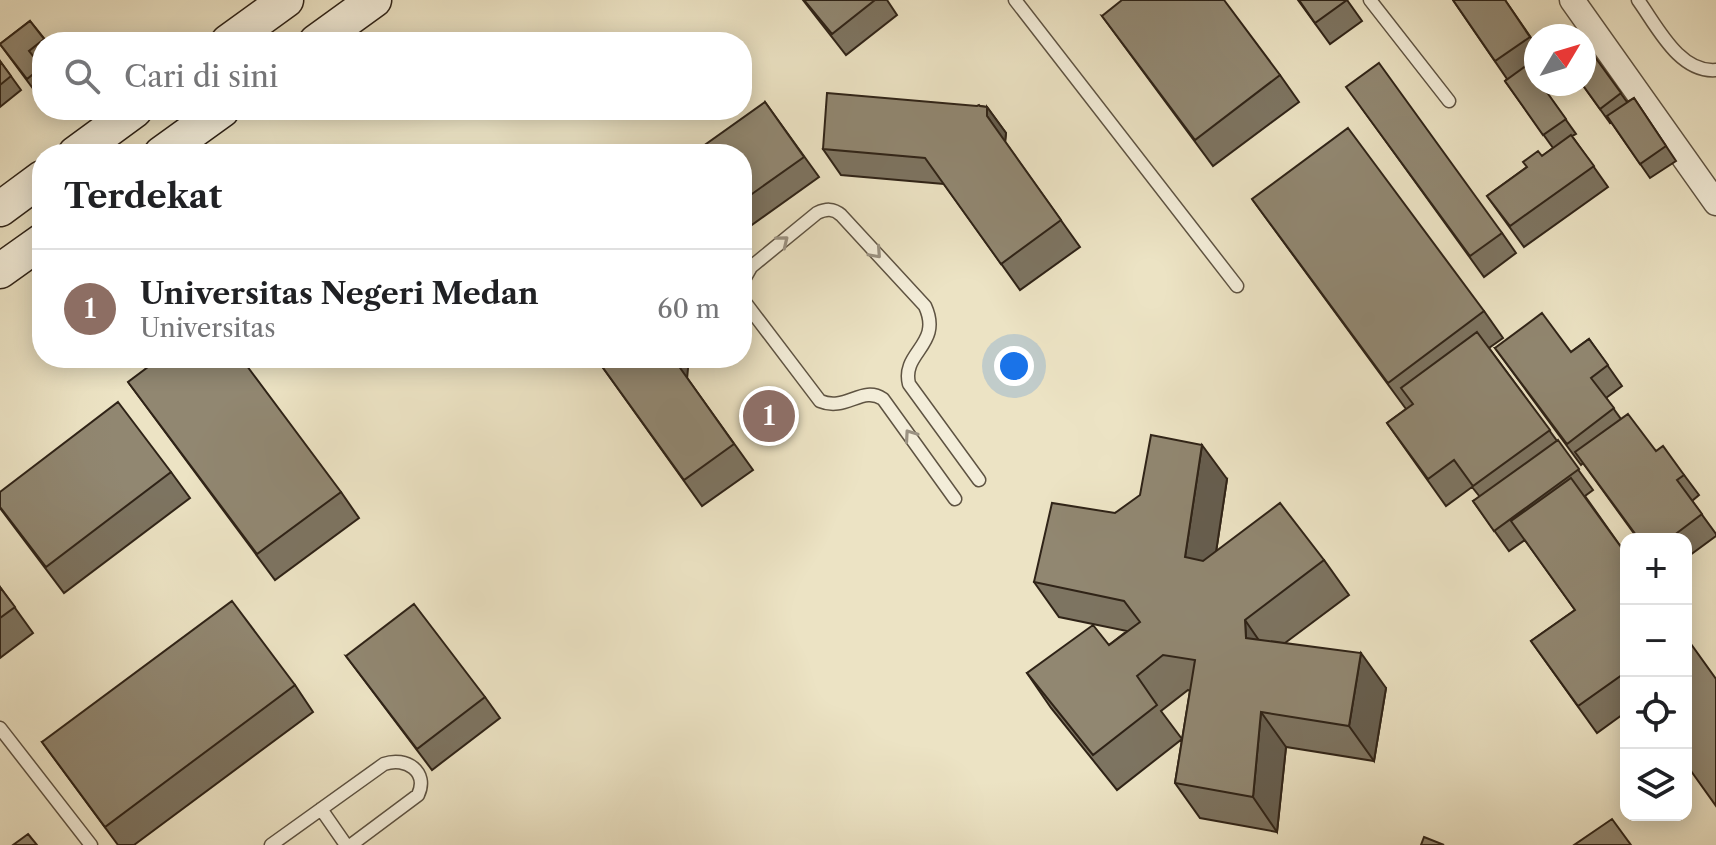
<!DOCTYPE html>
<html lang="id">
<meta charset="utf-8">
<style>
body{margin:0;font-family:"Libre Caslon Text",serif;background:#f6f6f6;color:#202124}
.controls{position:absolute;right:24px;bottom:24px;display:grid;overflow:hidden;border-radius:16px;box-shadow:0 4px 20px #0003}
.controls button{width:72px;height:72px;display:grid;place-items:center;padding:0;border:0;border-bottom:2px solid #e0e0e0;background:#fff;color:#202124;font:40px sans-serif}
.compass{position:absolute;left:1524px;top:24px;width:72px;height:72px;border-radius:50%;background:#fff;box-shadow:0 4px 20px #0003;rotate:52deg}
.you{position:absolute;left:1014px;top:366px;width:28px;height:28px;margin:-20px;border:6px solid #fff;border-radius:50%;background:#1a73e8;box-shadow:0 0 0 12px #1a73e833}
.badge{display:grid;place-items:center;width:52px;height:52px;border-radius:50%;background:#d93025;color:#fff;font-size:26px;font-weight:700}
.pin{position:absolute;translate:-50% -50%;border:4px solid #fff;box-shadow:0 2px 8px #0006}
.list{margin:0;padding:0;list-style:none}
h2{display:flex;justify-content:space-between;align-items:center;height:104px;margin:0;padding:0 32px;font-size:34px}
h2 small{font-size:26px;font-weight:400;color:#757577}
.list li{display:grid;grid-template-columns:52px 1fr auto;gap:24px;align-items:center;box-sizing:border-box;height:120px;padding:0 32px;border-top:2px solid #e0e0e0}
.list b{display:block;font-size:30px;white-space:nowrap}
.list p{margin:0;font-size:26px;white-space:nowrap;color:#757577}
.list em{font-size:26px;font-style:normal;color:#757577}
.icon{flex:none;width:44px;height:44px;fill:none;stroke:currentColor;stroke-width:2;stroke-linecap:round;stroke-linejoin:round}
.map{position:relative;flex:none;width:1716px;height:845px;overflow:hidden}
.search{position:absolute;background:#fff;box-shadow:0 4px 20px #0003;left:32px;top:32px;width:720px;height:88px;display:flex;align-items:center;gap:20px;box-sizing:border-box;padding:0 28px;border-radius:32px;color:#757577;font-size:30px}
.panel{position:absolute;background:#fff;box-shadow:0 4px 20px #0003;left:32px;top:144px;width:720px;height:224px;border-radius:32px}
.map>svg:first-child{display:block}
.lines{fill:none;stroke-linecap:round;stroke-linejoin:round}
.lane-casing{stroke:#5e5342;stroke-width:15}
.street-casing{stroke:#5e5342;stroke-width:27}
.secondary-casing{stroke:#2f2317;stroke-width:37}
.lane{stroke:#f3edd9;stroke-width:12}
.street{stroke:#f3edd9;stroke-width:24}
.secondary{stroke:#f3edd9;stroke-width:34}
.wall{fill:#7d7461;stroke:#2f2317;stroke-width:2}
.shaded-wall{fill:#665e4f;stroke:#2f2317;stroke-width:2}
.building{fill:#918771;stroke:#2f2317;stroke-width:2}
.oneway{stroke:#9b9282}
</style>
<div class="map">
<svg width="1716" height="845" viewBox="0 0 1716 845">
<rect width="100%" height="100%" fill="#ece3c4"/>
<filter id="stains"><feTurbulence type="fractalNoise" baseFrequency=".0025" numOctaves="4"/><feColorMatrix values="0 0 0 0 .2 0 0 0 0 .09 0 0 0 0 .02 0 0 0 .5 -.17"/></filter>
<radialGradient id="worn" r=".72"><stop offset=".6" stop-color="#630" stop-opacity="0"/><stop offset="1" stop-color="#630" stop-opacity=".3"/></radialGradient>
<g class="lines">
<defs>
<path id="lane" d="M1015,0l222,286
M1370,0l79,101
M1638,0c19,26 41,73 78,70
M955,499l-72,-100c-21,-14 -37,13 -63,2l-76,-100 -2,-18 9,-16 66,-54c9,-4 16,-5 24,2l84,91c18,39 -24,46 -16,78l70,96
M0,728l91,117
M321,809l25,36
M271,845l113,-81c22,-8 45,8 34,31l-67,50"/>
<path id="street" d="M1572,0l144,203"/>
<path id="secondary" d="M228,42l58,-42
M316,42l58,-42
M75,154l60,-44
M161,154l61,-44
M0,209l42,-31
M0,271l42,-30"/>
</defs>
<!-- lane casing -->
<use href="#lane" class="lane-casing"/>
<!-- street casing -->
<use href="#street" class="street-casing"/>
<!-- secondary casing -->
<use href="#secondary" class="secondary-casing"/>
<!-- lane -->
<use href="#lane" class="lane"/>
<!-- street -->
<use href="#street" class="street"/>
<!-- secondary -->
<use href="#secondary" class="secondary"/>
</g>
<!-- wall -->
<path class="wall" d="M803,0h84l10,15 -51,40z
M1298,0h49l15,21 -32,23z
M1453,0h52l31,45v18l-7,5 47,66 -4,2 36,51 -84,60 -37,-51 66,-48 -48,-67 2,-2z
M1102,16l178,59 19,27 -86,64z
M30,21l17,21h-5v21l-2,2 2,2v22l-5,5 -37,-50z
M1584,42l43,60 7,-4 42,63 -26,17 -39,-56 -1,1 -28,-39z
M0,61l21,29 -21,17z
M765,102l54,75 -77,55v-78z
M980,106l7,1 19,26 -1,9 75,105 -60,43 -76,-106 -103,-9 -18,-26z
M1361,107l141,126 14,20 -32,24z
M1252,199l232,112 19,27 -14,10 104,142 -8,6 41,58v158l-29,21 -66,-92 44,-31 -50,-70 -16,11 -36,-50 7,-4 -8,-10 -26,19 -59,-83 19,-14z
M1589,339l33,47 -16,12 15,21 35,32 28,24 15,20 -7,6 24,33v2l-30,22v-19h-48l-55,-76 -2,2 -86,-117 76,4z
M596,358l91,20 66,92 -51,36z
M128,382l213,110 18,26 -84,62z
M171,472l19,26 -126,95 -64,-85z
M1227,479l-11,73 108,8 25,35 -64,48 101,45 -12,73 -88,-14 -9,85 -77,-14 -25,-35 15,-92 -2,-1 -27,21 21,28 -65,51 -66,-82 -24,-35 82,-28 18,-14 -68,-14 -25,-35 81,-69z
M0,587l33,46 -33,25z
M346,656l139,41 15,21 -68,52z
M295,685l18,27 -179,133h-16l-76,-103z"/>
<!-- shaded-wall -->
<path class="shaded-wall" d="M987,107l19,26 -1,10 -18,-27z
M673,358h16l-2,21z
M1202,445l25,34 -17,113 -25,-35z
M1245,620l24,35 -23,-17z
M1361,653l25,35 -12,73 -25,-35z
M1261,712l25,35 -9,85 -24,-35z"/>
<!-- building -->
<path class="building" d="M804,0h71l-43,34z
M1122,0h102l56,75 -85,65 -93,-124z
M1299,0h48l-32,23z
M1453,0h52l25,37 -35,24z
M30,21l14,18 -15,12 13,16 -15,12 -27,-35z
M1584,42l37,51 -21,16 -18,-25h2z
M0,61l11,15 -11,9z
M1379,63l123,170 -32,23 -124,-169z
M1527,65l9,12v7h5l25,35 -23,16 -38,-54z
M827,93l150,13 2,-1 1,1 7,1v9l74,104 -60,44 -76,-106 -102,-9z
M1634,98l32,48 -26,18 -33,-48z
M765,102l39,55 -62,44v-47h-50z
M1348,128l136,183 -96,72 -136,-184z
M1571,135l23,31 -84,60 -23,-30 40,-29 -4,-5 15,-11 4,5z
M1542,313l29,39 18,-13 19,26 -17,13 23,30 -47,36 -72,-96z
M1477,332l73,98 -77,56 -19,-26 -26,19 -41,-56 26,-19 -12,-16z
M160,358h81l100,134 -84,62 -129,-172z
M596,358h77l61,86 -50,36z
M118,402l53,70 -125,95 -46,-60v-15z
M1628,414l28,37 7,-5 21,29 -7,5 25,34 -33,25h-30l-64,-87z
M1151,435l51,10 -17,112 18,4 77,-58 44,57 -79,60 1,18 115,15 -12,73 -88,-14 -8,85 -78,-14 20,-123 -32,-5 -26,21 20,29 -64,50 -66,-82 66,-48 16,20 31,-23 -16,-21 -90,-19 18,-79 63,10 25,-18z
M1558,440l21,29 -85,62 -21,-30z
M1571,478l55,76v127l-4,-6 -44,31 -47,-65 44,-31 -64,-89z
M0,587l15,20 -15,11z
M232,601l63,84 -190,142 -63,-85z
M414,604l71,93 -68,52 -71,-93z
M1686,637l30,42v127l-30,-42z
M1612,819l19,26h-57z
M28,834l9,11h-24z
M1424,837l20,8h-23z"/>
<!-- one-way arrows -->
<defs><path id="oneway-chevron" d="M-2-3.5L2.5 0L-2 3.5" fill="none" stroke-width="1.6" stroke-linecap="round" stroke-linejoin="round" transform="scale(2)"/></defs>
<g class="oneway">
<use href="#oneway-chevron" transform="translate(783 241) rotate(-39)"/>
<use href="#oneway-chevron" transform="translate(876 253) rotate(48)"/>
<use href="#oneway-chevron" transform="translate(910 435) rotate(-125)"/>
</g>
<rect width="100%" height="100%" filter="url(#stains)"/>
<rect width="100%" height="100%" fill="url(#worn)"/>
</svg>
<div class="controls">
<button>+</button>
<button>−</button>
<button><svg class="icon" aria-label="locate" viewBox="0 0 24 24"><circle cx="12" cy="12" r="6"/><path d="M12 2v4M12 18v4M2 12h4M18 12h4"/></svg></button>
<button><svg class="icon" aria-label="layers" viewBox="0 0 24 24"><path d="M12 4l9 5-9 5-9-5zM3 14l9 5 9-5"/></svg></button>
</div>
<svg class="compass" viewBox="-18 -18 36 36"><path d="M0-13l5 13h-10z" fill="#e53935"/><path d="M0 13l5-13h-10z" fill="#757577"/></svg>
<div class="you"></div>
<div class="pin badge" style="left:769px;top:416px;background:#8d6e63">1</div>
<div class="search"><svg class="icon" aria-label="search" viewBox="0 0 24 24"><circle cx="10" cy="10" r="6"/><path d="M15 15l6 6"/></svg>Cari di sini</div>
<section class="panel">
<h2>Terdekat<small></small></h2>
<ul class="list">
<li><span class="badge" style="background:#8d6e63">1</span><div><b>Universitas Negeri Medan</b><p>Universitas</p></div><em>60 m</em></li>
</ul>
</section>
</div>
